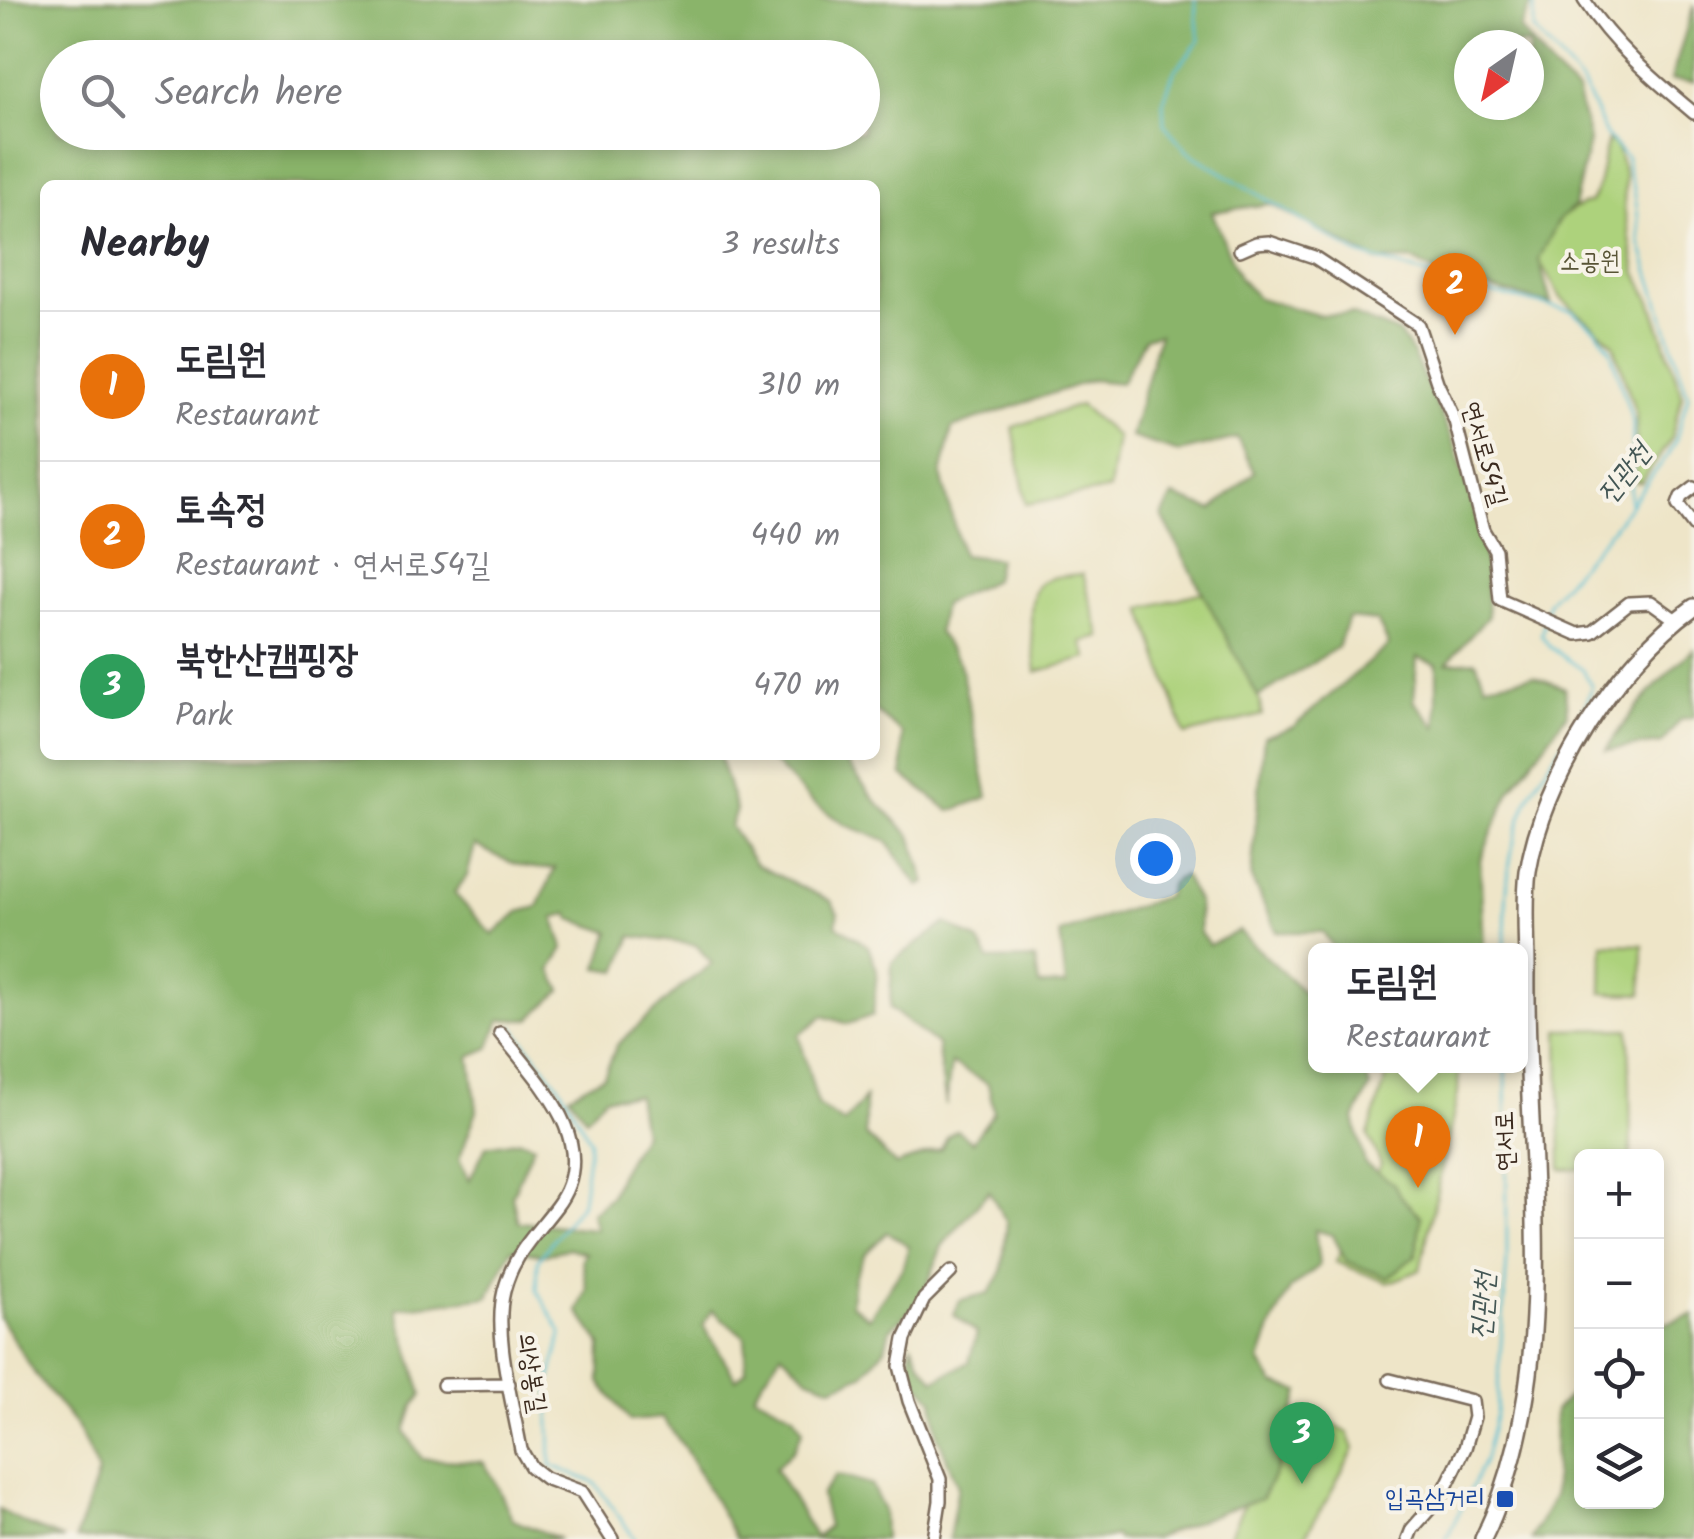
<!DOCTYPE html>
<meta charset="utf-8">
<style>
body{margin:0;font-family:Kalam,"Poor Story",sans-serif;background:#f2f2f3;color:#2b2b33}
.controls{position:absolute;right:30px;bottom:30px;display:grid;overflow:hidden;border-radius:15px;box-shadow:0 5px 15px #0003}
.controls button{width:90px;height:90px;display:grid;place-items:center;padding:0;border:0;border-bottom:2px solid #e1e1e2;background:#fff;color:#2b2b33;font:50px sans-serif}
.compass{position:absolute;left:1454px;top:30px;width:90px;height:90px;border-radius:50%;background:#fff;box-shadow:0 5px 15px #0003;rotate:214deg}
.you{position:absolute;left:1155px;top:858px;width:35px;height:35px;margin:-25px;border:8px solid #fff;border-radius:50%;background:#1a73e8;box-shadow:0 0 0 15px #1a73e833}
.badge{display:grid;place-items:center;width:65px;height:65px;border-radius:50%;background:#1f6fb2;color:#fff;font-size:32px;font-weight:700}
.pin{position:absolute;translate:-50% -82px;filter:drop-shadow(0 2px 5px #0008)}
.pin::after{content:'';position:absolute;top:52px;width:35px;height:30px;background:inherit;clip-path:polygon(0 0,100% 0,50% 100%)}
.popup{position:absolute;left:1308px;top:943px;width:220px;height:130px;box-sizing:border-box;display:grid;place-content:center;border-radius:15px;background:#fff;filter:drop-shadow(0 2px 8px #0005);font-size:32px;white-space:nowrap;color:#7c7c81}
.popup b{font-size:38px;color:#2b2b33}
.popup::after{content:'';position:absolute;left:50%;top:100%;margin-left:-20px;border:20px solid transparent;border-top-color:#fff}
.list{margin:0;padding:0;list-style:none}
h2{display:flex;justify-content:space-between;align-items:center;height:130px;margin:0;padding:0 40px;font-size:42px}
h2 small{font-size:32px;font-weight:400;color:#7c7c81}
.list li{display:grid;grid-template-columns:65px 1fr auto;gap:30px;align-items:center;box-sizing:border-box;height:150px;padding:0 40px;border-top:2px solid #e1e1e2}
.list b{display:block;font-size:38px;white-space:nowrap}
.list p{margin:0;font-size:32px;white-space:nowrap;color:#7c7c81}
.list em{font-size:32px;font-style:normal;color:#7c7c81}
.icon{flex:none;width:55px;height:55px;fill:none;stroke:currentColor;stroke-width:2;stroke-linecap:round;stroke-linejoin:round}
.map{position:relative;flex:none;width:1694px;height:1539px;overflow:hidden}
.search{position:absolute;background:#fff;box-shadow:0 5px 15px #0003;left:40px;top:40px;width:840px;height:110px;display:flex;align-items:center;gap:25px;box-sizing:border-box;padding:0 35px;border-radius:55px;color:#7c7c81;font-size:38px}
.panel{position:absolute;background:#fff;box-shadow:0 5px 15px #0003;left:40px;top:180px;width:840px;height:580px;border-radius:15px}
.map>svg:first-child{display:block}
.green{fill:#add27b;stroke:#747e4c;stroke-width:2.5}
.forest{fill:#8ab46b;stroke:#626f44;stroke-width:2.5;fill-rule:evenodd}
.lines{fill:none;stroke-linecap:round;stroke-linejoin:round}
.stream{stroke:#55bed2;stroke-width:2.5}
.minor-casing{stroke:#7a6b5a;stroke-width:16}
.major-casing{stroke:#7a6b5a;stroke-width:20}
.minor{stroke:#fff;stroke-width:11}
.major{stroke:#fff;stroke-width:15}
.transit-dot{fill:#1a4fb4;stroke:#f7f3e8;stroke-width:4}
.labels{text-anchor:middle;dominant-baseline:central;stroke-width:8;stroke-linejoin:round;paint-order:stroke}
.park-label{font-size:25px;fill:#585435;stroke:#f7f3e8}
.street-label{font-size:25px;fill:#3b2a1e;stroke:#f7f3e8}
.transit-label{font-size:25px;fill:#164399;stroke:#f7f3e8;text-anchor:end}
.water-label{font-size:28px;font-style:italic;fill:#435654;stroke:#f7f3e8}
</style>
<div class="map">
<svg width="1694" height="1539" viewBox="0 0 1694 1539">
<rect width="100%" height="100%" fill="#f7f3e8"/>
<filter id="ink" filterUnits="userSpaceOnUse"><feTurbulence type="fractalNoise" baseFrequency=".01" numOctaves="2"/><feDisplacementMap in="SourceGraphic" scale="20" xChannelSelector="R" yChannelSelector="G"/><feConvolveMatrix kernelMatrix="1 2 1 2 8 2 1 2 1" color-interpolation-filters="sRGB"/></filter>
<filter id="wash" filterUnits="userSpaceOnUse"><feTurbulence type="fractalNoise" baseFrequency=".0048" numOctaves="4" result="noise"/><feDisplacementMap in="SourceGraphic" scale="40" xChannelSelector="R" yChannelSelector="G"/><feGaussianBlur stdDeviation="2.25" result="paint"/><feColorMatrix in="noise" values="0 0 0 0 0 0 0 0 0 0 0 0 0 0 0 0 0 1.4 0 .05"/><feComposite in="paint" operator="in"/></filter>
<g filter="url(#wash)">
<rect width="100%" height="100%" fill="#eee5c8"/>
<!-- green -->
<path class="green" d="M1608,140l9,8 8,28 -1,32 12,63 16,33 30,91 -11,44 -29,43h-6v-68l-23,-71 -52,-45 -23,-39c15,-29 18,-47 53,-57 11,-18 10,-41 17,-62z
M1080,405l37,32 -8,53 -83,14 -13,-77z
M1083,574l18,63 -19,5 6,16 -52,14c-2,-21 -14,-81 8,-91 11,-6 27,-6 39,-7z
M1218,588l36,85 8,42 -77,20 -43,-127z
M1603,944l40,1 -1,49 -40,-1z
M1629,1029l2,127h-49l-1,13 -20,1 -2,-140z
M1390,1066h69l-1,27 -38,177 -32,13 -52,-21 45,-98 -13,-29z
M1321,1418l27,15 6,16 -26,49 -25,41h-75l16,-35 18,-6 14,-27 19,-48z"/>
<!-- forest -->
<path class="forest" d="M0,0h1533l-13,29 29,37 28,26 12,49 -15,66 -15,13 -20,39 12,45 -110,-28 -30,-16 -34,1 -107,-57 -58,8 27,66 19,20 60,17 33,-1 48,19 14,21 43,94 28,93 4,75 -41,47 29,-2 9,23 49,-8 31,12 2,26 -57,77 -30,69 4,90h-149l-12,-18h-46l-26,-54 13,-141 29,-10 96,-82 -12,-24 -29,-3 -10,29 -80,50 -96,-181 11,-20 39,14 42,-38 -17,-34 -58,14 -48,-15 28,-103 -14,4 -24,45 -30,-3 -139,48 -11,47 21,80 36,4 -4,21 -51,24 -5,28 22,32 28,133 -38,14 -47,-36 -1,-42 -27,-22v-526h-830v570h674l17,55 -6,16 26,39 75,36 7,12 -2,12 32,21 9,24 -4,45 -25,9 -25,-8 -24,19 19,71 26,17 21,-25v37l31,30 45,-16 7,-13 9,-6 15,12 22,-30 -6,-28 -37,-21 -5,42 -9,-60 -47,-37 2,-46 54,-39 32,18 11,19 46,-1 4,26h27l-6,-52 107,-37 4,-13 12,-8 15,28 2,30 9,12 30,-14 76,72 1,63h47l7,21 -16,32 11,45 29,20 6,12 21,21 -5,38 -28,23 -42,-17 -13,-26 -18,-5 4,36 -29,23 -18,36 -12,36 14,23 26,7 -23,78 -16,30 -38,12 -70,28h-36l-2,-3 -13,3h-153l9,-53 -20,-49 -5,-38 -24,-26 3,-30 8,19 15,18 34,-18 8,-29 -23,-18 6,-15 29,-7 13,-21 5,-49 -18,-32 -47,55 -20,54 -32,29 -5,19 -22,27 -31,12 -23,-9 -28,-25 -27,41 40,21 9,15 -9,19 -19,20 41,69 12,-11 -7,-32 15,-20 35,10 12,24 1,30h-148l-52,-92 -22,-29 -32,3 -30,-39 1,-37 -23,-34 9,-22 -5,-30 4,-6 -18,-5 -23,7 -33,-6 -24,48 -91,11 25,87 -9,11 -8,25 17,28 61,3 10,15 20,43 47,19h-484l22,-66 -20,-45 -43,-54 -35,-56zM1469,45h60v60h-60zM58,58h804v74h-804zM1417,657l20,7v64l-23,-27zM475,845c27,14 49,27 80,23l-17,39 -19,5 -26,23 -39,-42 13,-17zM569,914l2,5 39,13 -12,36 20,3 14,-35 64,9 16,19 -27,20 -68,61 -13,31 -35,19 17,23 19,-21 32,-2 6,38 -24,42 -8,21 -20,17 5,16 -78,-7 -6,-26 22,-51 -13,-5 -35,6 -17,35 -10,-22 18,-49 -7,-54 19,-8 11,-28 30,-1 32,-29 -11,-20 13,-22 -10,-31zM887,1232l22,14 -7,23 -33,49 -18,-14 3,-27 11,-23zM712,1310l33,27 1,34 -10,8 -33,-54z
M1694,4v78l-23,-2z
M1694,649v68l-13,2 -19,24 -56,7c25,-39 53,-70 88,-101z
M766,755h75l33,44 37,37 15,47 -7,3 -33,-46 -41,-15 -34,-24z
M1694,1315v224h-163l23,-43 1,-85 26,-28 1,119h74l1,-176z
M0,1510l28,15 36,14h-64z"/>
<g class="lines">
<!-- stream -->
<path class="stream" d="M1195,0l4,41 -25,31 -11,30 1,22 24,28 169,102 119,36 96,21 25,20 13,18 23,74 -3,80
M1534,0v30l48,54 25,53 20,21c-1,13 4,20 7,33 4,17 5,34 6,51l48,154 -12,43 -9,17 -55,73 -64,73 -3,14
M1505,950c0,-60 2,-118 34,-171 19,-31 44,-57 53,-93l-9,-16 -33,-23 -9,-12 3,-12
M513,1026l47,61 30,53 -8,62 -44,58 -1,30 25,44 -13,51 2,80 44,18 40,56
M1446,1539l38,-78 12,-48 11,-153 -1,-194"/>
</g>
</g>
<g filter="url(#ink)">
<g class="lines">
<defs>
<path id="minor" d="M1584,0c29,45 69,79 110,113
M1240,250l16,-7 13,-1 45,15 104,68 19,57 18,39 28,109 12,20 5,50 77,34 15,-2 37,-29 22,-1 25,18
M1694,487l-13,10 -3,8 16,21
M500,1033c37,47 104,112 56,174 -22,29 -42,46 -52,84 -11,44 9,112 17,159l10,17 14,11 37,14 30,47
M1390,1380l82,21 2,16 -9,31 -23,47 -30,34 -4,10
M443,1385l66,-1
M934,1539l6,-38v-22l-31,-78 -9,-35 5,-27 19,-40 27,-27"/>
<path id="major" d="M1483,1539c84,-174 41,-383 44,-569 0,-30 -3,-69 1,-98 15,-94 89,-210 166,-265"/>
</defs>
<!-- minor casing -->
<use href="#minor" class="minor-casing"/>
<!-- major casing -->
<use href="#major" class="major-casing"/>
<!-- minor -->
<use href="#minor" class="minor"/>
<!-- major -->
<use href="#major" class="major"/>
</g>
</g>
<!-- markers -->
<rect class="transit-dot" x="1495" y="1489" width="20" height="20" rx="5"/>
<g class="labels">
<!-- park labels -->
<g class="park-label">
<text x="1590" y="262">소공원</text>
</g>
<!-- street labels -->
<g class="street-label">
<text transform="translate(1484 454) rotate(74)">연서로54길</text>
<text transform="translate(1506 1141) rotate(-92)">연서로</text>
<text transform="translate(531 1373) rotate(81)">의상봉길</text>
</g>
<!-- transit labels -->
<g class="transit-label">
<text x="1485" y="1499">입곡삼거리</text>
</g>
<!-- water labels -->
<g class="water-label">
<text transform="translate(1625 474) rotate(-52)">진관천</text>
<text transform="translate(1484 1306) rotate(-86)">진관천</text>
</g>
</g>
</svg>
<div class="controls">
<button>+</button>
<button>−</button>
<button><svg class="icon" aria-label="locate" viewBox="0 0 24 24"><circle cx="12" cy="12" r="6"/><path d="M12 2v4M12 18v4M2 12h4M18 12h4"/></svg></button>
<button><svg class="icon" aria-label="layers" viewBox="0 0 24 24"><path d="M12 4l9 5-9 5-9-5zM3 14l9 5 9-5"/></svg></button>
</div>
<svg class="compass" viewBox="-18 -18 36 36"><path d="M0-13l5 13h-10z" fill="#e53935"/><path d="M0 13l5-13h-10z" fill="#7c7c81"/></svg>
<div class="you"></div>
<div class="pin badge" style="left:1418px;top:1188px;background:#e8710a">1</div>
<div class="popup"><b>도림원</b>Restaurant</div>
<div class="pin badge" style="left:1455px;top:335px;background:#e8710a">2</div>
<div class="pin badge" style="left:1302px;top:1484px;background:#2e9e5b">3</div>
<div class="search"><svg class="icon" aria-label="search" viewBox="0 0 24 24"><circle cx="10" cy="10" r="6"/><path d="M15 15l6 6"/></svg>Search here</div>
<section class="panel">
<h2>Nearby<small>3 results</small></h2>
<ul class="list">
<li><span class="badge" style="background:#e8710a">1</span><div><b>도림원</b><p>Restaurant</p></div><em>310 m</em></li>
<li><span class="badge" style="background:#e8710a">2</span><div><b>토속정</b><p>Restaurant · 연서로54길</p></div><em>440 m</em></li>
<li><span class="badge" style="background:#2e9e5b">3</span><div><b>북한산캠핑장</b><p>Park</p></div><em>470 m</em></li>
</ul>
</section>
</div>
